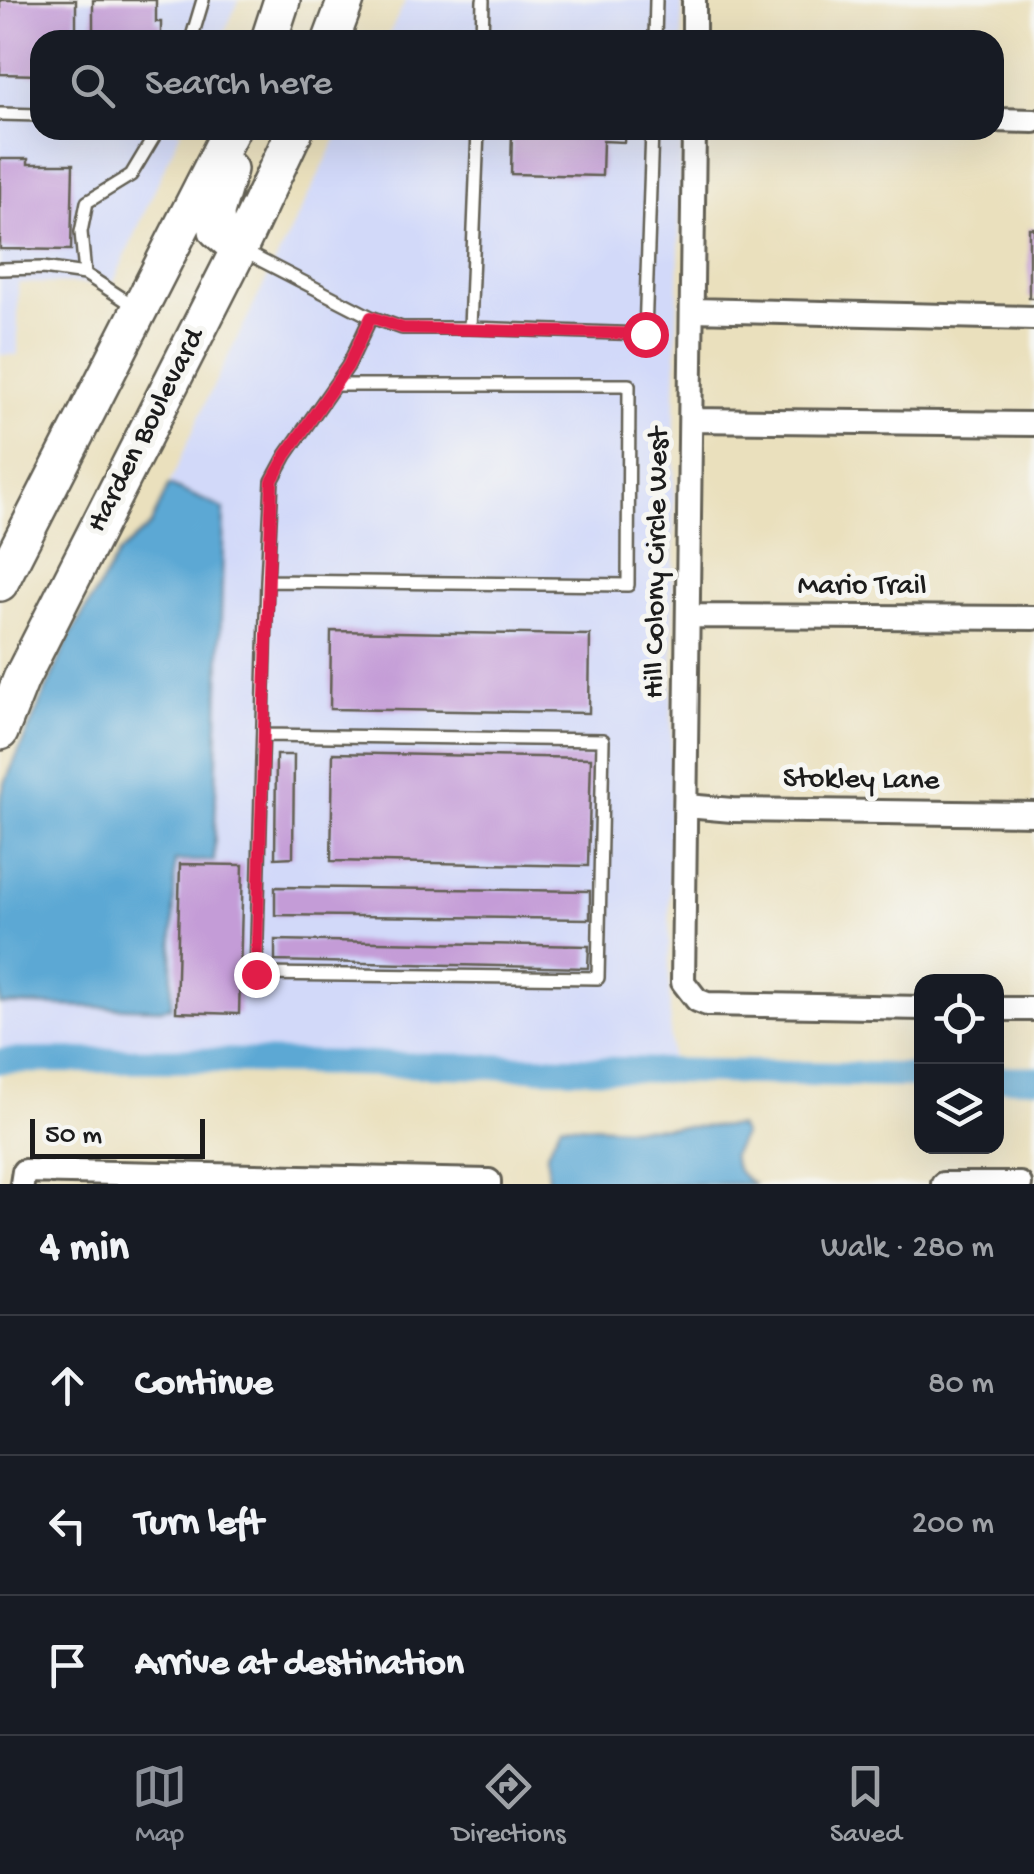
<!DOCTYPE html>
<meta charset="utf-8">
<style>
body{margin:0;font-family:"Gochi Hand",sans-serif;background:#20242c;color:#f1f3f6}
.controls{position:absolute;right:30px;bottom:30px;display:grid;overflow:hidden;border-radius:20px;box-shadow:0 10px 40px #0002}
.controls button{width:90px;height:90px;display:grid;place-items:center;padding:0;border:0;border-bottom:2px solid #363941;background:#171b24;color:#f1f3f6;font:50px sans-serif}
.scale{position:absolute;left:30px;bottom:25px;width:175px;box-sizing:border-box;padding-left:10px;border:5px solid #1c1c1c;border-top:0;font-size:28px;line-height:35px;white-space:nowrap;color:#1c1c1c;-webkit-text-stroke:8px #f6f6f2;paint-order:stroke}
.stop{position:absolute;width:30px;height:30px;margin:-22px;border:8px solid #e11d48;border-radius:50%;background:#fff}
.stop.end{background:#e11d48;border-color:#fff;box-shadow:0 2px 10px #0008}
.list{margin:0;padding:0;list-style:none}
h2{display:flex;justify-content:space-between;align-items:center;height:130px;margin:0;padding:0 40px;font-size:42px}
h2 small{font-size:32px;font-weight:400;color:#9ea1a6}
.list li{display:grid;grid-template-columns:65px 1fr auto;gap:30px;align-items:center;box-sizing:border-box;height:140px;padding:0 40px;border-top:2px solid #363941}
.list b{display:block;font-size:38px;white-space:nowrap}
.list em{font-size:32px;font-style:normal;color:#9ea1a6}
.icon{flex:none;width:55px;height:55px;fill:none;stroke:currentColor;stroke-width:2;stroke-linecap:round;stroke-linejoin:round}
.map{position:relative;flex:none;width:1034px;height:1184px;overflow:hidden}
.search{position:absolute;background:#171b24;box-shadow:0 10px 40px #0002;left:30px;right:30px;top:30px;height:110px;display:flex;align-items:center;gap:25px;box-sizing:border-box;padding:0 35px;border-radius:30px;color:#9ea1a6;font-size:38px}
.sheet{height:550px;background:#171b24}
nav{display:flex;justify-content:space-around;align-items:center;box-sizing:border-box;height:140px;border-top:2px solid #363941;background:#171b24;font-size:28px;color:#9ea1a6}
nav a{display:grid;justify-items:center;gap:5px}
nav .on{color:#8c9099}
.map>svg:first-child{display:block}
.built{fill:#d2d9f9}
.water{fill:#5ba8d4;stroke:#3c6278;stroke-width:2.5}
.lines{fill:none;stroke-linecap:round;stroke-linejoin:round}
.canal{stroke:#5ba8d4;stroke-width:25}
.building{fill:#c49cd7}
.lane-casing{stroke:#646154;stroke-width:16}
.street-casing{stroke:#646154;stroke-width:28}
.primary-casing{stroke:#646154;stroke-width:40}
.lane{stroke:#fff;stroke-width:11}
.street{stroke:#fff;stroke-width:22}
.primary{stroke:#fff;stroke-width:35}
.route{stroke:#e11d48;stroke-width:12}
.labels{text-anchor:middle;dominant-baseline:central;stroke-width:10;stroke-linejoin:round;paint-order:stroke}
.street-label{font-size:30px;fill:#1c1c1c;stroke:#f6f6f2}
</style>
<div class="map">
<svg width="1034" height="1184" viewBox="0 0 1034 1184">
<rect width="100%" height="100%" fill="#f6f6f2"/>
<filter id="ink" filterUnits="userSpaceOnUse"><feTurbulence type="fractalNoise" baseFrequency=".01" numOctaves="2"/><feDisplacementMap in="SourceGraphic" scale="20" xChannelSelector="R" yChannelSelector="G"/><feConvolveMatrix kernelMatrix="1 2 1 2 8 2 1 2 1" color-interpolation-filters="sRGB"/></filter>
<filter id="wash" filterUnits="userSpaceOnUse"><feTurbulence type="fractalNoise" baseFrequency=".0048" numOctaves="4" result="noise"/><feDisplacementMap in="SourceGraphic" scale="40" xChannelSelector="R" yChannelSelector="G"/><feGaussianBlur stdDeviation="2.25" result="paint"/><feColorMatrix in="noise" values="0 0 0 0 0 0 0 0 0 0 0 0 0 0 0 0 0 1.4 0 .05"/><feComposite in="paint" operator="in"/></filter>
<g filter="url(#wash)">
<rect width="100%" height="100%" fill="#eae0bd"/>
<!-- built -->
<path class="built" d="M0,0h239l-18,40h-181v90h141l-68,154 -95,-1v72h-18z
M406,0h276v40h-296z
M341,130h341l-7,281 -6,561 2,100 -671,-6v-62l159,5 12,-2 4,-146h39l10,-352 -55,-24 40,-90z"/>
<!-- water -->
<path class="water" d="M169,485l55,24 -10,352h-39l-4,146 -12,2 -159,-5v-201l4,-18 66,-149 49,-83 31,-27z
M561,1124l66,4 111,-2 5,9 -11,20c3,15 10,23 23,29h-207l-1,-32z"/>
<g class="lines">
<!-- canal -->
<path class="canal" d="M0,1061l186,-1 736,16
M996,1078h38"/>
</g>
<g id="blocks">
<!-- building -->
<path class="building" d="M0,0h76v40h-36v35l-40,-1z
M93,0h63v22h5v18h-68z
M512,130h113l-1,12 -21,-1 -1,35 -91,-2z
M0,159h28v5h45l-2,86 -71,-1z
M1029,228h5v70h-5z
M331,631l259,4 -1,78 -259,-4z
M333,753l258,5 -3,108 -257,-5z
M276,755h18l-1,102 -18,1z
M180,864l63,1 -4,149 -63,-2z
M275,887l315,4v28l-315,-4z
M275,940l314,6 -1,22 -313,-7z"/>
</g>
</g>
<g filter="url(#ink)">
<use href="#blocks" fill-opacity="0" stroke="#646154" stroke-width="2.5"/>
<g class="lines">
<defs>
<path id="lane" d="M191,40l12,-40
M482,40l1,-40
M655,40l1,-40
M0,114l40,1
M478,130l-8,198 175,6 7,-204
M243,251l128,66 31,11h68
M0,269l43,-1 42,6 51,33
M85,274l-4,-42 6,-30 44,-27 27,-45
M335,385h294l-1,200 -361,-4 5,-100 14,-26 62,-89 23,-49
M264,735l339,5 -5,238 -342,-4 11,-393"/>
<path id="street" d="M694,0v40
M994,120l40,1
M694,130l-11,852 14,18 10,4 215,4
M693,310l341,8
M691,420l343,4
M689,616l345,2
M687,806l45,4 302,4
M996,1009h38
M22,1184l2,-13 465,10v3
M943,1184h77"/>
<path id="primary" d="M269,40l13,-40
M331,40l15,-40
M229,169l-13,44 1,17 22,19
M0,583l231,-453
M0,732l21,-53 218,-430 56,-119"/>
</defs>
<!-- lane casing -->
<use href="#lane" class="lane-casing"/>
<!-- street casing -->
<use href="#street" class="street-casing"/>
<!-- primary casing -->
<use href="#primary" class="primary-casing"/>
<!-- lane -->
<use href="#lane" class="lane"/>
<!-- street -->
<use href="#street" class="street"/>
<!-- primary -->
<use href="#primary" class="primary"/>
</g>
</g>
<g class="lines" filter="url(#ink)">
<!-- route -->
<path class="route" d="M256,974l16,-493 14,-26 62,-89 23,-49 31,11 243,6"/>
</g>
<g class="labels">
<!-- street labels -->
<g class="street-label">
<text transform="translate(147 431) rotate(-63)">Harden Boulevard</text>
<text transform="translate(658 563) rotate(-89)">Hill Colony Circle West</text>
<text x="862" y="587">Mario Trail</text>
<text transform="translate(861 781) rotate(1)">Stokley Lane</text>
</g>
</g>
</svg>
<div class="controls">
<button><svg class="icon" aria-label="locate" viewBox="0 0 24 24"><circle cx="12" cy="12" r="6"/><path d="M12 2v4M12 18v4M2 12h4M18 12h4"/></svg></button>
<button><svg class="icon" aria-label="layers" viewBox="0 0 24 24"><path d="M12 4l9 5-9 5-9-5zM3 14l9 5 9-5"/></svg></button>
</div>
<div class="scale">50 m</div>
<div class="stop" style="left:645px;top:334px"></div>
<div class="stop end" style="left:256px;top:974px"></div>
<div class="search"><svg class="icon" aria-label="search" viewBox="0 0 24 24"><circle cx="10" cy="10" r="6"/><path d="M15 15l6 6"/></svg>Search here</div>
</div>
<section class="sheet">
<h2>4 min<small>Walk · 280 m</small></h2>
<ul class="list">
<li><svg class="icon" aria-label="ahead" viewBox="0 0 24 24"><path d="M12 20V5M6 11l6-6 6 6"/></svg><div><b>Continue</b></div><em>80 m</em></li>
<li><svg class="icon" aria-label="left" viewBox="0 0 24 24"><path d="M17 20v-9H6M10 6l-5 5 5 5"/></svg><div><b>Turn left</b></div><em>200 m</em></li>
<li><svg class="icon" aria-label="arrive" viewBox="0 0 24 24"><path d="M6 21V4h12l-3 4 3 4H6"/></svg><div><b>Arrive at destination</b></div></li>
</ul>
</section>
<nav>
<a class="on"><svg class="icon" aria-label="map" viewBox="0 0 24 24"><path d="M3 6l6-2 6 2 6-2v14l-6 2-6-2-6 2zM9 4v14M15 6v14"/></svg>Map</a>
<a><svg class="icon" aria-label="directions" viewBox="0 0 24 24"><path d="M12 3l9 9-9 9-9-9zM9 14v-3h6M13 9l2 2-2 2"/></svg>Directions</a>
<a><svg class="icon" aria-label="saved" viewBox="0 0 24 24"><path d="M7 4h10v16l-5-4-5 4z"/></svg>Saved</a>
</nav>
